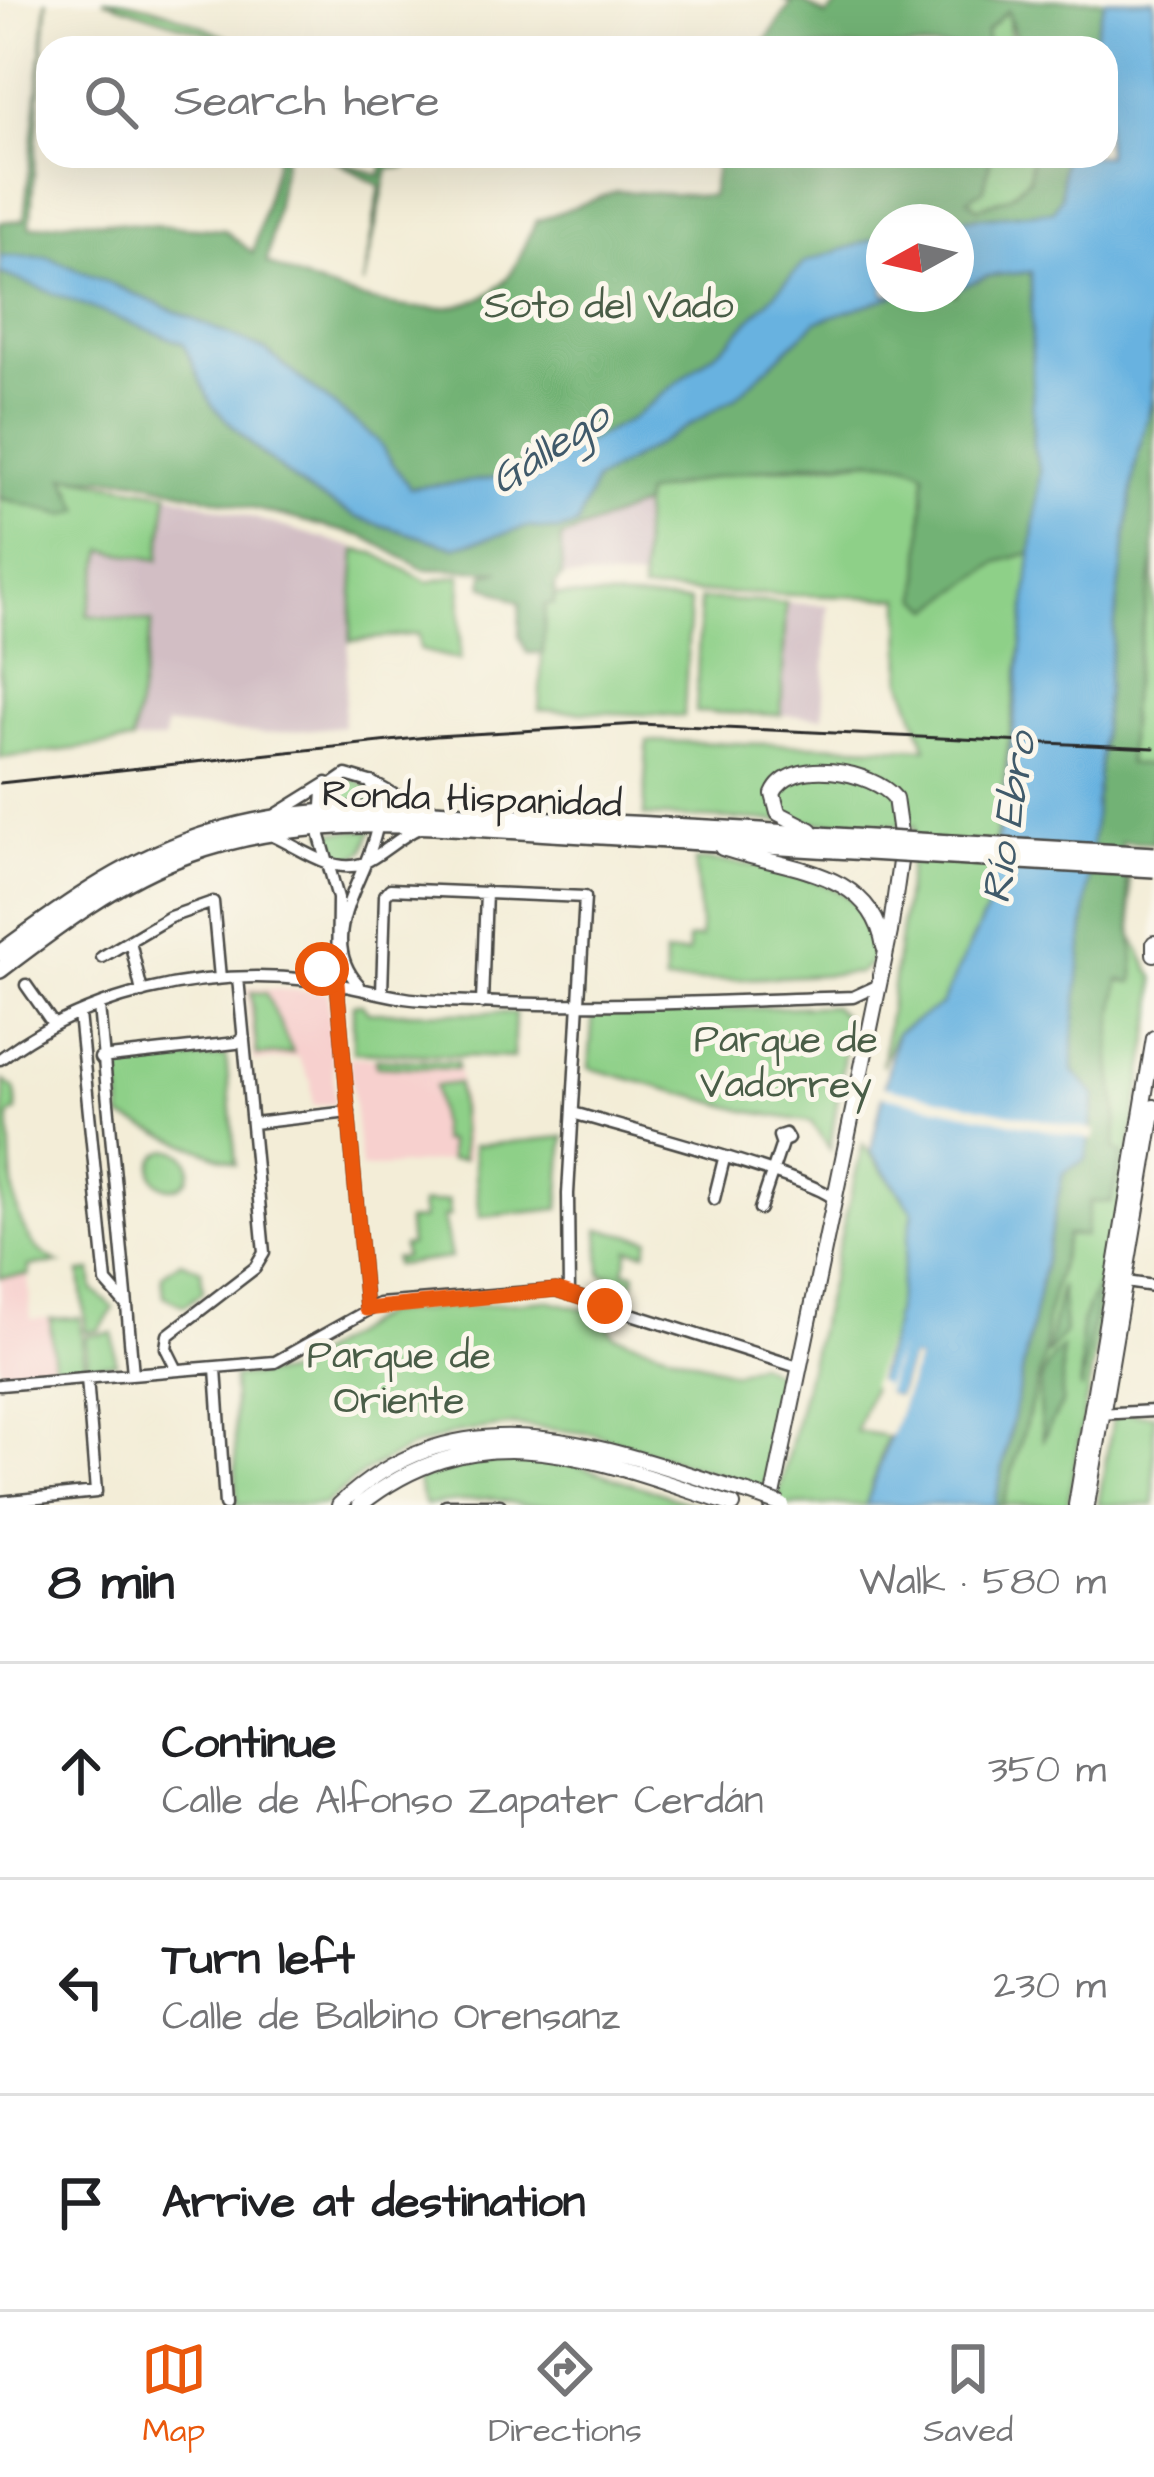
<!DOCTYPE html>
<meta charset="utf-8">
<style>
body{margin:0;font-family:"Architects Daughter",sans-serif;background:#f6f6f6;color:#202124}
.compass{position:absolute;left:866px;top:204px;width:108px;height:108px;border-radius:50%;background:#fff;box-shadow:0 12px 48px #0002;rotate:262deg}
.stop{position:absolute;width:36px;height:36px;margin:-27px;border:9px solid #ea580c;border-radius:50%;background:#fff}
.stop.end{background:#ea580c;border-color:#fff;box-shadow:0 3px 12px #0008}
.list{margin:0;padding:0;list-style:none}
h2{display:flex;justify-content:space-between;align-items:center;height:156px;margin:0;padding:0 48px;font-size:51px}
h2 small{font-size:39px;font-weight:400;color:#757577}
.list li{display:grid;grid-template-columns:78px 1fr auto;gap:36px;align-items:center;box-sizing:border-box;height:216px;padding:0 48px;border-top:3px solid #e0e0e0}
.list b{display:block;font-size:45px;white-space:nowrap}
.list p{margin:0;font-size:39px;white-space:nowrap;color:#757577}
.list em{font-size:39px;font-style:normal;color:#757577}
.icon{flex:none;width:66px;height:66px;fill:none;stroke:currentColor;stroke-width:2;stroke-linecap:round;stroke-linejoin:round}
.map{position:relative;flex:none;width:1154px;height:1505px;overflow:hidden}
.search{position:absolute;background:#fff;box-shadow:0 12px 48px #0002;left:36px;right:36px;top:36px;height:132px;display:flex;align-items:center;gap:30px;box-sizing:border-box;padding:0 42px;border-radius:36px;color:#757577;font-size:45px}
.sheet{height:804px;background:#fff}
nav{display:flex;justify-content:space-around;align-items:center;box-sizing:border-box;height:168px;border-top:3px solid #e0e0e0;background:#fff;font-size:33px;color:#757577}
nav a{display:grid;justify-items:center;gap:6px}
nav .on{color:#ea580c}
.map>svg:first-child{display:block}
.built{fill:#f7d0ce}
.industrial{fill:#d2bec4}
.green{fill:#8ed088;stroke:#5c7e5a;stroke-width:3}
.forest{fill:#72b274;stroke:#4e6e50;stroke-width:3}
.water{fill:#68b2e0;stroke:#4a6e86;stroke-width:3}
.pier{fill:#f3edd7}
.lines{fill:none;stroke-linecap:round;stroke-linejoin:round}
.minor-casing{stroke:#494845;stroke-width:15}
.major-casing{stroke:#494845;stroke-width:18}
.highway-casing{stroke:#494845;stroke-width:20}
.minor{stroke:#fff;stroke-width:10}
.major{stroke:#fff;stroke-width:14}
.highway{stroke:#fff;stroke-width:15}
.rail{stroke:#2b2b2b;stroke-width:3}
.major-bridge-casing{stroke:#494845;stroke-width:18;stroke-linecap:butt}
.highway-bridge-casing{stroke:#494845;stroke-width:20;stroke-linecap:butt}
.major-bridge{stroke:#fff;stroke-width:14}
.highway-bridge{stroke:#fff;stroke-width:15}
.route{stroke:#ea580c;stroke-width:15}
.labels{text-anchor:middle;dominant-baseline:central;stroke-width:10;stroke-linejoin:round;paint-order:stroke}
.park-label{font-size:39px;fill:#495d47;stroke:#fbf7ec}
.street-label{font-size:39px;fill:#2b2b2b;stroke:#fbf7ec}
.water-label{font-size:42px;font-style:italic;fill:#405a6a;stroke:#fbf7ec}
</style>
<div class="map">
<svg width="1154" height="1505" viewBox="0 0 1154 1505">
<rect width="100%" height="100%" fill="#fbf7ec"/>
<filter id="ink" filterUnits="userSpaceOnUse"><feTurbulence type="fractalNoise" baseFrequency=".00833" numOctaves="2"/><feDisplacementMap in="SourceGraphic" scale="24" xChannelSelector="R" yChannelSelector="G"/><feConvolveMatrix kernelMatrix="1 2 1 2 8 2 1 2 1" color-interpolation-filters="sRGB"/></filter>
<filter id="wash" filterUnits="userSpaceOnUse"><feTurbulence type="fractalNoise" baseFrequency=".004" numOctaves="4" result="noise"/><feDisplacementMap in="SourceGraphic" scale="48" xChannelSelector="R" yChannelSelector="G"/><feGaussianBlur stdDeviation="2.7" result="paint"/><feColorMatrix in="noise" values="0 0 0 0 0 0 0 0 0 0 0 0 0 0 0 0 0 1.4 0 .05"/><feComposite in="paint" operator="in"/></filter>
<g filter="url(#wash)">
<rect width="100%" height="100%" fill="#f3edd7"/>
<!-- built -->
<path class="built" d="M247,988l81,4 7,111 -22,3 -2,-24 -13,-25 -44,5z
M349,1057l109,4 10,98 -107,10z
M28,1275l3,44 18,-1 4,52 -53,3v-96z"/>
<!-- industrial -->
<path class="industrial" d="M168,493l188,55 -13,178 -78,8 -99,-9 -2,15 -32,2 20,-120 -65,-6 17,-66 55,9z
M643,505l-1,75 -80,-3 -1,-39z
M786,603l42,2 -5,112 -42,-2z"/>
<!-- green -->
<path class="green" d="M103,0c52,0 101,28 148,48z
M1008,9l3,39h-23l-2,-16z
M991,156h40l-2,22 -20,19 -31,11 -11,-9 17,-11z
M896,458l16,3 14,11 -7,126 13,10 66,-47 36,-9 -48,360 -45,93 -45,28 -14,33 33,-240 -271,-10 3,-75 279,7 -24,-68 -1,-82 -259,-7 1,-86 2,-11 85,-21z
M63,476l105,17 -9,67 -55,-10 -17,65 65,7 -20,120 -132,16v-260l65,17 8,-24z
M356,550l18,3 54,29 33,-7 -1,85 -40,-10 -2,-16 -68,7z
M1154,559v207l-26,-1 3,-69z
M555,595l135,7 -6,114 -145,-6 6,-106h8z
M700,599l86,4 -5,112 -85,-3z
M355,779l14,9 6,17 -51,2c4,-20 12,-25 31,-28z
M372,830l-8,21 -17,10 -14,-4 -9,-25z
M695,860c48,1 182,16 181,83 0,14 -6,23 -18,30l-193,10v-29l23,-1v-14l13,-1z
M1090,876l39,2 4,60 21,40v32l-86,495h-73l68,-332 27,-31 5,-47z
M251,992l15,1 27,60 -36,3z
M353,1004h9l6,8 147,1 -2,45 -160,-6z
M833,1006l16,15 -19,128 -19,-27 -65,-11 -157,-43 4,-55z
M226,1056l10,108 -114,-46 -4,-52z
M376,1059l81,3v7l-81,-3z
M4,1081l11,8 2,22 -8,5c5,52 -5,123 50,147l-30,3v9l-29,2z
M458,1083l5,76 -13,1 -2,-19h-7l-6,-55z
M564,1137l-5,72 -79,8 -7,-71z
M863,1144l50,67 -22,125 -35,95 31,5 -21,69h-90z
M152 1169a19 19 0 1 1 38 0a19 19 0 1 1-38 0Z
M448,1201l2,15 -7,1 8,41 -56,7 -1,-6 10,-2 -1,-11 7,-1 -3,-24 16,-2 -2,-15z
M599,1229l50,10 -3,13 -17,-3 -5,22 12,3 -2,9 -33,-9z
M181,1261l20,9 2,22 -19,14 -20,-10 -2,-21z
M91,1271l2,19 21,18 -15,22 -13,2 -6,-60z
M546,1300l55,13 13,22 120,38 24,-10 29,16 -23,111 -170,-56 -81,-9 -57,8 -48,16 -42,22 -42,34h-87l-4,-128 67,-5v-7l82,-51z
M80,1318l4,49 -30,3 -4,-51z
M113,1333l3,30 -28,2 -3,-29z
M1114,1413l40,2v90h-56z
M532,1459l41,5 123,41h-172l-35,-7 -64,7 -8,-25 55,-17z"/>
<!-- forest -->
<path class="forest" d="M47,0l-17,227 49,-7 145,10 29,23 24,-97h8l-18,107c57,27 177,73 232,23 19,-16 26,-43 37,-65l81,-30 94,5 7,-40h273l-7,33 -16,10 10,9 31,-11 20,-18 2,-23h32l-2,41 -8,14 -18,5 -151,6v14l-79,27 -74,77 -99,79 -62,32h-25c-33,34 -91,31 -135,37l-34,-49 -111,-89 -217,-93 -48,-1v-34l24,-2z
M785,0h15l26,16 16,-16h263l-14,48h-80l4,-11 -7,-27 -22,22 2,16h-227l30,-44z
M327,156l53,20 5,-20 19,2 2,9 -18,2 -25,116 17,-99z
M10,272l173,71 29,62 42,43 54,43 50,27 96,29 74,-20 30,4 19,-6 18,-44 140,-83 82,-77 83,-27h56v-5l32,-13 43,-4 2,174 7,25 -6,81 -36,10 -66,47 -13,-11 6,-125c-38,-33 -229,5 -280,21l-2,11 -82,33 1,39 -7,8 -1,19 -9,1 -2,48h-16l-8,-17 1,-33 -37,-18 1,-11 17,-3 -78,-2 -58,-32 -58,-15 -174,-43 -69,-2 17,33 -16,5 -65,-17v-225z
M1154,378v181l-23,137 -3,68 26,2v77l-33,-1c3,23 17,125 12,140l-14,-2c-3,25 -9,51 -8,76 1,35 11,59 3,94l9,3 -12,49h-21l-5,34 -18,-1 -20,82 -3,42 -41,146h-8l68,-332 27,-31 5,-47 -22,-24v-32l35,-363 27,-209z
M1099,1282l1,3 -19,105v-67z
M1061,1286l4,46 -18,23z
M1062,1348v55l-19,36c-5,-35 -10,-65 19,-91z"/>
<!-- water -->
<path class="water" d="M1105,0h49l-2,399 -17,68 -27,209 -35,363v32l22,24 -9,64 -23,14 -68,332h-129l50,-145 -5,-1 -13,38 -17,-5 -5,-11 15,-45 22,-125 -42,-60 25,-118 45,-28 45,-93 22,-135 32,-306 -7,-25 -2,-174 -43,4 -32,13v-67h-29l126,-11 8,-14 2,-41h43v-108h-15z
M884,236v58h16l-83,27 -82,77 -140,83 -18,44 -19,6 -30,-4 -74,20 -96,-29 -50,-27 -54,-44 -42,-42 -29,-62 -183,-70v-17l48,1 217,93 111,89 34,49c44,-6 102,-3 135,-37h25l62,-32 99,-79 74,-78z"/>
<!-- pier -->
<path class="pier" d="M878,1085l217,46 -2,9 -217,-46z
M887,1336l-11,44 8,4 -2,8 17,-46 -13,47 12,4 13,-39 6,2 -26,76 -10,-1 15,-32 -18,-6 -7,-12z"/>
</g>
<g filter="url(#ink)">
<g class="lines">
<defs>
<path id="minor" d="M371,782l47,26
M277,814l50,-31
M269,834c26,10 63,41 92,30 20,-8 37,-27 58,-36
M130,941l12,51
M102,957l68,-40 43,-15 7,76
M311,980l24,-29
M26,985l28,40
M359,985c-59,-64 49,-139 11,-203l-24,-7 -23,16 -3,45 18,62 -1,85 29,326
M382,993l3,-98 5,-6 195,8 -17,297 1,100
M482,1003l4,-111
M79,1014l27,268 21,24 -28,-300
M100,1058l136,-15 8,-5
M0,1059c87,-66 202,-91 310,-79 30,3 59,12 89,17 26,5 55,4 81,5 125,6 248,-1 373,-5l26,-12
M573,1113c41,12 242,65 261,86
M253,1123l96,-11
M785,1134l3,5 -7,3 -2,-6z
M714,1199l10,-40
M760,1209l22,-66
M1126,1282l28,4
M127,1306l6,68
M216,1368l9,137
M177,1370l-11,-22 2,-13 87,-67 9,-15 -26,-275
M0,1385l275,-23 104,-58 177,-14 242,77
M1098,1414l56,-3
M0,1502l96,-10 -9,-114
M446,1505h54"/>
<path id="major" d="M722,848c61,21 150,20 162,99
M1154,943v11
M339,1505c127,-119 267,-55 409,-12
M360,1505c123,-99 242,-42 373,0
M771,1505l119,-573 12,-84 -7,-50c-22,-27 -105,-43 -122,-4l5,19 33,17
M1076,1505l78,-467
M1087,1505l67,-398"/>
<path id="highway" d="M0,953c67,-50 133,-97 214,-121 110,-34 225,-19 338,-12 94,5 189,9 284,16
M0,970c58,-44 118,-90 187,-115 117,-44 242,-29 364,-22 94,6 189,12 284,17"/>
</defs>
<!-- minor casing -->
<use href="#minor" class="minor-casing"/>
<!-- major casing -->
<use href="#major" class="major-casing"/>
<!-- highway casing -->
<use href="#highway" class="highway-casing"/>
<!-- minor -->
<use href="#minor" class="minor"/>
<!-- major -->
<use href="#major" class="major"/>
<!-- highway -->
<use href="#highway" class="highway"/>
<!-- rail -->
<path class="rail" d="M0,783l436,-47 204,-12 514,24"/>
<defs>
<path id="major-bridge" d="M748,1493l34,12"/>
<path id="highway-bridge" d="M836,836l318,19
M835,850l319,19"/>
</defs>
<!-- major-bridge casing -->
<use href="#major-bridge" class="major-bridge-casing"/>
<!-- highway-bridge casing -->
<use href="#highway-bridge" class="highway-bridge-casing"/>
<!-- major-bridge -->
<use href="#major-bridge" class="major-bridge"/>
<!-- highway-bridge -->
<use href="#highway-bridge" class="highway-bridge"/>
</g>
</g>
<g class="lines" filter="url(#ink)">
<!-- route -->
<path class="route" d="M322,969l-11,11 26,3 29,326 190,-19 49,16"/>
</g>
<g class="labels">
<!-- park labels -->
<g class="park-label">
<text x="609" y="307">Soto del Vado</text>
<text x="786" y="1041">Parque de<tspan x="786" dy="45">Vadorrey</tspan></text>
<text x="399" y="1357">Parque de<tspan x="399" dy="45">Oriente</tspan></text>
</g>
<!-- street labels -->
<g class="street-label">
<text transform="translate(472 800) rotate(2)">Ronda Hispanidad</text>
</g>
<!-- water labels -->
<g class="water-label">
<text transform="translate(550 449) rotate(-33)">Gállego</text>
<text transform="translate(1010 818) rotate(-81)">Río Ebro</text>
</g>
</g>
</svg>
<svg class="compass" viewBox="-18 -18 36 36"><path d="M0-13l5 13h-10z" fill="#e53935"/><path d="M0 13l5-13h-10z" fill="#757577"/></svg>
<div class="stop" style="left:322px;top:969px"></div>
<div class="stop end" style="left:605px;top:1306px"></div>
<div class="search"><svg class="icon" aria-label="search" viewBox="0 0 24 24"><circle cx="10" cy="10" r="6"/><path d="M15 15l6 6"/></svg>Search here</div>
</div>
<section class="sheet">
<h2>8 min<small>Walk · 580 m</small></h2>
<ul class="list">
<li><svg class="icon" aria-label="ahead" viewBox="0 0 24 24"><path d="M12 20V5M6 11l6-6 6 6"/></svg><div><b>Continue</b><p>Calle de Alfonso Zapater Cerdán</p></div><em>350 m</em></li>
<li><svg class="icon" aria-label="left" viewBox="0 0 24 24"><path d="M17 20v-9H6M10 6l-5 5 5 5"/></svg><div><b>Turn left</b><p>Calle de Balbino Orensanz</p></div><em>230 m</em></li>
<li><svg class="icon" aria-label="arrive" viewBox="0 0 24 24"><path d="M6 21V4h12l-3 4 3 4H6"/></svg><div><b>Arrive at destination</b></div></li>
</ul>
</section>
<nav>
<a class="on"><svg class="icon" aria-label="map" viewBox="0 0 24 24"><path d="M3 6l6-2 6 2 6-2v14l-6 2-6-2-6 2zM9 4v14M15 6v14"/></svg>Map</a>
<a><svg class="icon" aria-label="directions" viewBox="0 0 24 24"><path d="M12 3l9 9-9 9-9-9zM9 14v-3h6M13 9l2 2-2 2"/></svg>Directions</a>
<a><svg class="icon" aria-label="saved" viewBox="0 0 24 24"><path d="M7 4h10v16l-5-4-5 4z"/></svg>Saved</a>
</nav>
